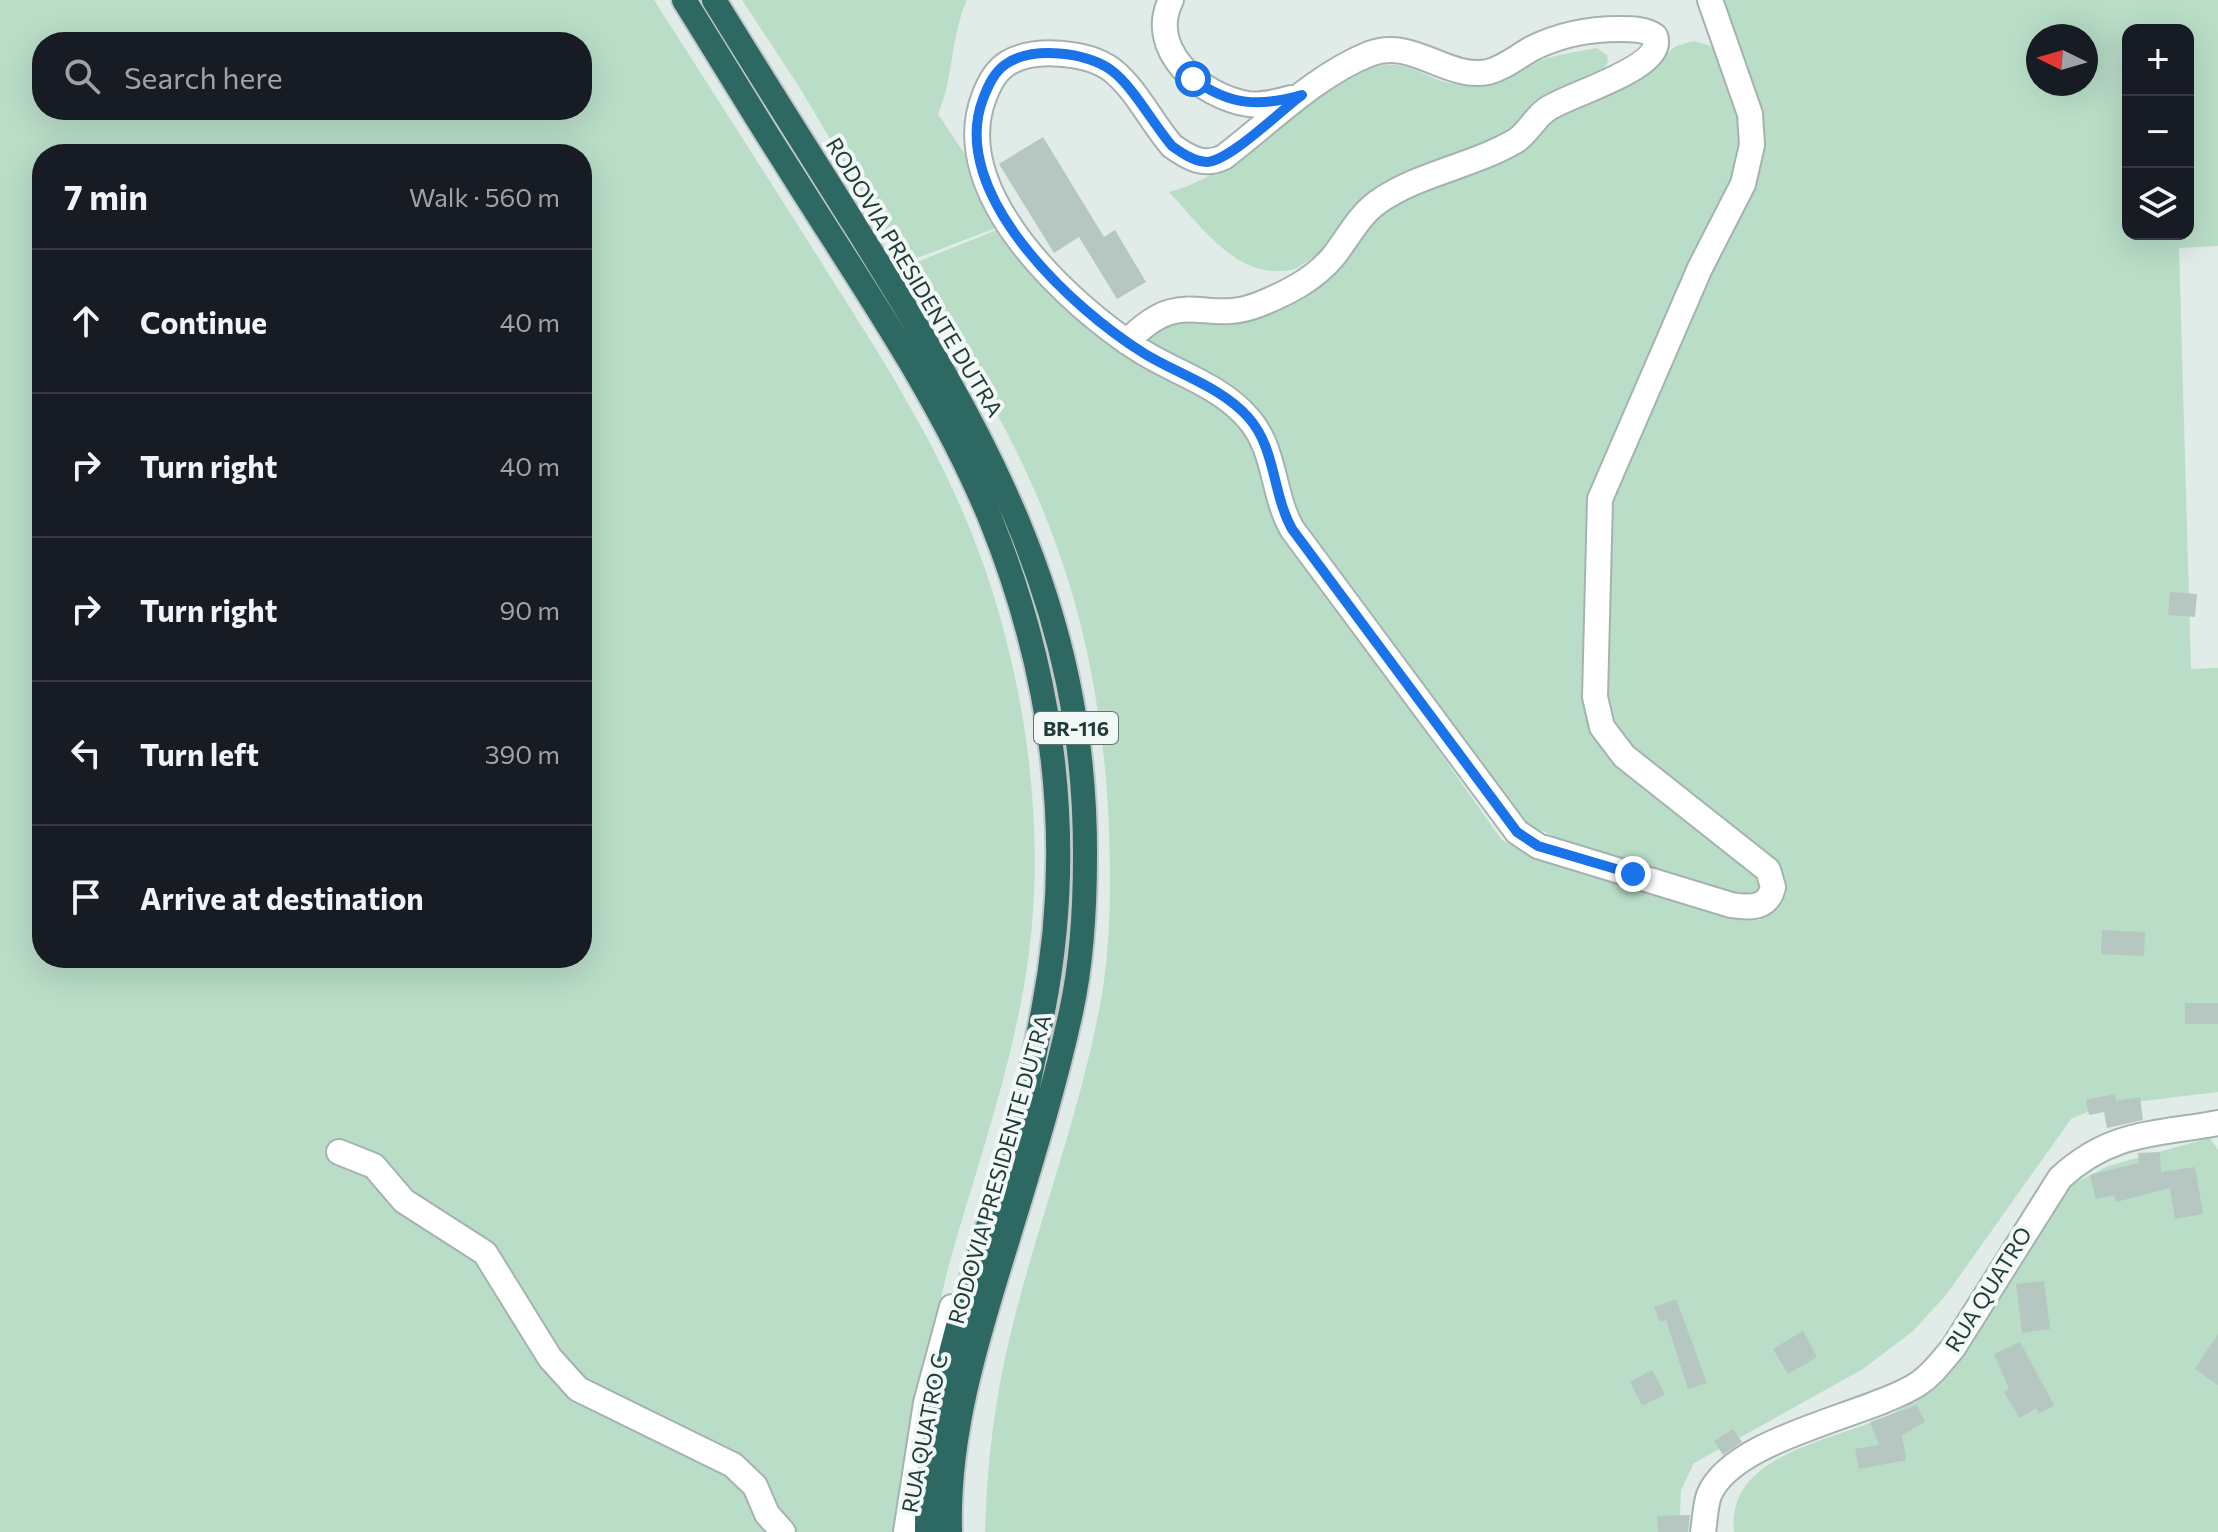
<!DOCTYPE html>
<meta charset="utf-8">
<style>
body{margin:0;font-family:Commissioner,sans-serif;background:#20242c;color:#f1f3f6}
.controls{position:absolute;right:24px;top:24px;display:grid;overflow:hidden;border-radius:16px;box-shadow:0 8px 32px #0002}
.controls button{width:72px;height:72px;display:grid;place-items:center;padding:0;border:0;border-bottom:2px solid #363941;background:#171b24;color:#f1f3f6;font:40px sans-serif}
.compass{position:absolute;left:2026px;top:24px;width:72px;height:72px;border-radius:50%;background:#171b24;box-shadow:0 8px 32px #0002;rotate:275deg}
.stop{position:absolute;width:24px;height:24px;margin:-18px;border:6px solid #1a73e8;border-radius:50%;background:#fff}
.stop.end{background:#1a73e8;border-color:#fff;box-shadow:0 2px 8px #0008}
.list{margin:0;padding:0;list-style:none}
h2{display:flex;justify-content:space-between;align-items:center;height:104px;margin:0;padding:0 32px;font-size:34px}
h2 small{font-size:26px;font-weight:400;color:#9ea1a6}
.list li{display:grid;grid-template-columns:52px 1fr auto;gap:24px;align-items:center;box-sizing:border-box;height:144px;padding:0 32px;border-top:2px solid #363941}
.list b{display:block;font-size:30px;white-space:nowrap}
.list em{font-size:26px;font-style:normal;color:#9ea1a6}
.icon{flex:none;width:44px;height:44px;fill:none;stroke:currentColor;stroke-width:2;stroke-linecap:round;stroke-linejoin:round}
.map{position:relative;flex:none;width:2218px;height:1532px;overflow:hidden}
.search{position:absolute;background:#171b24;box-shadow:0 8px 32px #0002;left:32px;top:32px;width:560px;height:88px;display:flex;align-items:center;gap:20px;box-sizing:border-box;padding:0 28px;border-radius:32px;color:#9ea1a6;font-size:30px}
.panel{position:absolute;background:#171b24;box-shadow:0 8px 32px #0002;left:32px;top:144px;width:560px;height:824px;border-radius:32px}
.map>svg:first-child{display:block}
.green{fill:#b9ddc7;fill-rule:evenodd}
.building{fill:#b6c6c1}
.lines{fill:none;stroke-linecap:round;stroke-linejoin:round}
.minor-casing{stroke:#a4b3b0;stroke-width:28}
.highway-casing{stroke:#c1c8c7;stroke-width:28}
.minor{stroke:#fff;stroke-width:24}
.highway{stroke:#2d6863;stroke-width:24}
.route{stroke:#1a73e8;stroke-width:10}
.labels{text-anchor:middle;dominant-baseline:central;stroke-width:8;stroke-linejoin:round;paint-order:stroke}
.shield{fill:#f1f8f5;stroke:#5f7471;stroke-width:2}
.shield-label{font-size:20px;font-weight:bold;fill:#213c38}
.street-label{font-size:22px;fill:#213c38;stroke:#f1f8f5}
</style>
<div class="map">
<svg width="2218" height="1532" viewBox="0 0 2218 1532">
<rect width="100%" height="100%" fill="#e1ebe8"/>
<!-- green -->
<path class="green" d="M0,0h654c59,93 119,185 177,278 55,86 110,173 146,269 47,125 69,272 52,406 -14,108 -51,208 -80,312 -23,87 -35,178 -52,267h-897zM42,42h540v68h-540zM42,154h540v804h-540z
M742,0h225c-17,37 -13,78 -29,114l31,47 32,65 -97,37 -106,-178z
M1720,0h498v246l-39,2 12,421 27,-1v424l-117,14 -30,13 -125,176 -33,36 -50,38 -169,94 -13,27 -2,42h-694c2,-69 10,-137 27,-204 27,-110 69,-217 89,-328 11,-62 10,-130 7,-193 -14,-221 -80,-359 -201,-541l95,-38c40,66 92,108 158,146 28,16 56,26 80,47l87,171 174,247 34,20 224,61 15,-9 9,-18 -142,-134 -25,-32 -10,-39 5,-197 143,-323zM2128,30h60v204h-60zM2038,36h48v48h-48z
M1694,41l16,5 14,14 22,88 -136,313 -17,253 166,161 3,9 -5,10 -16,2 -137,-38 -78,-34 -226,-298 -26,-83 -139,-102 22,-20 80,-2 133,-102 177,-99 107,-54 22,-18z
M1597,48l10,7 1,7 -7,10 -306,197c-56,14 -92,-41 -126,-77 73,-19 116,-89 184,-118 60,-26 67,11 117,12 25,1 39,-13 62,-22 20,-9 43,-12 65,-16z
M2210,1138l8,12v382h-484c-9,-84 115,-92 167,-123 11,-6 21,-14 31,-22l137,-201 39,-20z"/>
<!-- building -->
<path class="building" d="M1043,137l61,100 11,-7 31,52 -29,17 -38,-62 -25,16 -55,-89z
M2170,592l27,2 -2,23 -27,-2z
M2102,930l43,2 -1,24 -43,-2z
M2185,1003h33v21h-33z
M2115,1094l1,7 24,-4 3,23 -36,8 -3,-16 -15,3 -3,-15z
M2160,1152l1,20 34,-5 8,47 -28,5 -5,-31 -54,14 -2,-7 -18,4 -6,-24 49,-12 -1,-10z
M2044,1281l6,48 -28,4 -6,-49z
M1676,1299l31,84 -19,6 -22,-69 -6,2 -6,-15z
M1803,1331l14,26 -29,17 -15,-25z
M2218,1334v51l-23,-16z
M2020,1342l34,63 -15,9 -3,-6 -16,10 -16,-26 5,-3 -15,-35z
M1652,1370l13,24 -23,12 -12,-24z
M1917,1405l8,17 -23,13 4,25 -47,9 -4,-20 24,-4 -9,-23z
M1733,1429l9,13 -19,13 -9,-14z
M1690,1515l-2,17h-30l-1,-16z"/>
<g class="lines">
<defs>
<path id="minor" d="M1171,0c-25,50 31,97 77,104 14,2 29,-2 43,-6
M1127,342c56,-59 77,-15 133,-38 27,-11 53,-24 72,-46 15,-18 26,-42 46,-56 41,-29 96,-36 139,-62 11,-8 18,-22 29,-30 21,-16 121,-41 109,-74 -10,-7 -23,-7 -35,-7 -32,0 -60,5 -89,20 -14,8 -27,19 -43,23 -42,8 -75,-35 -119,-18 -54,22 -99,68 -145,103 -20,10 -35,1 -52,-11 -20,-23 -36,-57 -60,-76 -24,-18 -78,-23 -104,-7 -13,8 -19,21 -24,34 -37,96 85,208 157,254 35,22 80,35 107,67 28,31 24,76 44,111l225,303 21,14 193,59c19,3 37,4 42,-18l-5,-17 -144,-114 -22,-29 -7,-30 5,-198 100,-231 43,-84 9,-39 -2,-31 -40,-114
M339,1152l35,14 30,35 81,52 65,105 28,31 155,76 22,21 12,28 16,18
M906,1532l20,-129 26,-96
M1703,1532c2,-12 2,-25 6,-37 24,-58 159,-79 209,-111 14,-9 24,-23 35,-36l107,-170c51,-47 94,-43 158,-55"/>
<path id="highway" d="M684,0c34,54 66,108 100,161 72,116 154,231 206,357 64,158 86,325 53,493 -9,45 -17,92 -30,137 -39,126 -87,251 -86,384
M714,0c46,75 93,149 140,224 129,206 232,380 231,632 0,51 -3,106 -14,156 -17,78 -41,154 -64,230 -29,94 -60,190 -57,290"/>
</defs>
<!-- minor casing -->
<use href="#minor" class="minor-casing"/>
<!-- highway casing -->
<use href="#highway" class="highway-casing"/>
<!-- minor -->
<use href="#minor" class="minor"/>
<!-- highway -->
<use href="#highway" class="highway"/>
</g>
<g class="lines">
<!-- route -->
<path class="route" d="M1193,79c37,27 67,28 109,16 -21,15 -73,67 -96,67 -13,-1 -24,-9 -34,-16 -19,-22 -39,-60 -61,-76 -24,-18 -79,-24 -105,-6 -12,8 -18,22 -23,35 -36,94 89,210 162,255 33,20 76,33 103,63 28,31 24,76 44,112l225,303 21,14 95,28"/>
</g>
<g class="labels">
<!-- shield labels -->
<rect class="shield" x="1034" y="712" width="84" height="32" rx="6"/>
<g class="shield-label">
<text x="1076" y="728">BR-116</text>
</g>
<!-- street labels -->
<g class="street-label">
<text transform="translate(915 277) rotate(59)">RODOVIA PRESIDENTE DUTRA</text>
<text transform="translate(999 1169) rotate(-74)">RODOVIA PRESIDENTE DUTRA</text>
<text transform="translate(1988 1289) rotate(-58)">RUA QUATRO</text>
<text transform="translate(924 1433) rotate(-79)">RUA QUATRO C</text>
</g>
</g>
</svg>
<div class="controls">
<button>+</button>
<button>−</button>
<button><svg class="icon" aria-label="layers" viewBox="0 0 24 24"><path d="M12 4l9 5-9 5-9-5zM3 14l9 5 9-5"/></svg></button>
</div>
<svg class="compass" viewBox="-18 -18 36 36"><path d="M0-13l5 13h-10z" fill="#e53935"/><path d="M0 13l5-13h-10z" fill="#9ea1a6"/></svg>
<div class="stop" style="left:1193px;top:79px"></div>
<div class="stop end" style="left:1633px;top:874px"></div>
<div class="search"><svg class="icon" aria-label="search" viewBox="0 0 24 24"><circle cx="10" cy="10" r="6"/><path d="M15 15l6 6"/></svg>Search here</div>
<section class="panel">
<h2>7 min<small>Walk · 560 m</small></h2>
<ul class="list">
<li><svg class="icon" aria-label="ahead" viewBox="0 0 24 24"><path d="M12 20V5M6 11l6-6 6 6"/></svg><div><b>Continue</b></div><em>40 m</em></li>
<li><svg class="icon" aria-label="right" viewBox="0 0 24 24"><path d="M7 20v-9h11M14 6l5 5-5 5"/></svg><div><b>Turn right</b></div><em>40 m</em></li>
<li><svg class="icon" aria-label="right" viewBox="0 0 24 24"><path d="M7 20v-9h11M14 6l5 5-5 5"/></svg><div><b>Turn right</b></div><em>90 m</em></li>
<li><svg class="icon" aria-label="left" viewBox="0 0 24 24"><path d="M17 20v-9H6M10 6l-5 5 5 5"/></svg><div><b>Turn left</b></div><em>390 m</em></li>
<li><svg class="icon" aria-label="arrive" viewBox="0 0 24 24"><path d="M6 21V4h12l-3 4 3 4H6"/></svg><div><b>Arrive at destination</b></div></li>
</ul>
</section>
</div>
